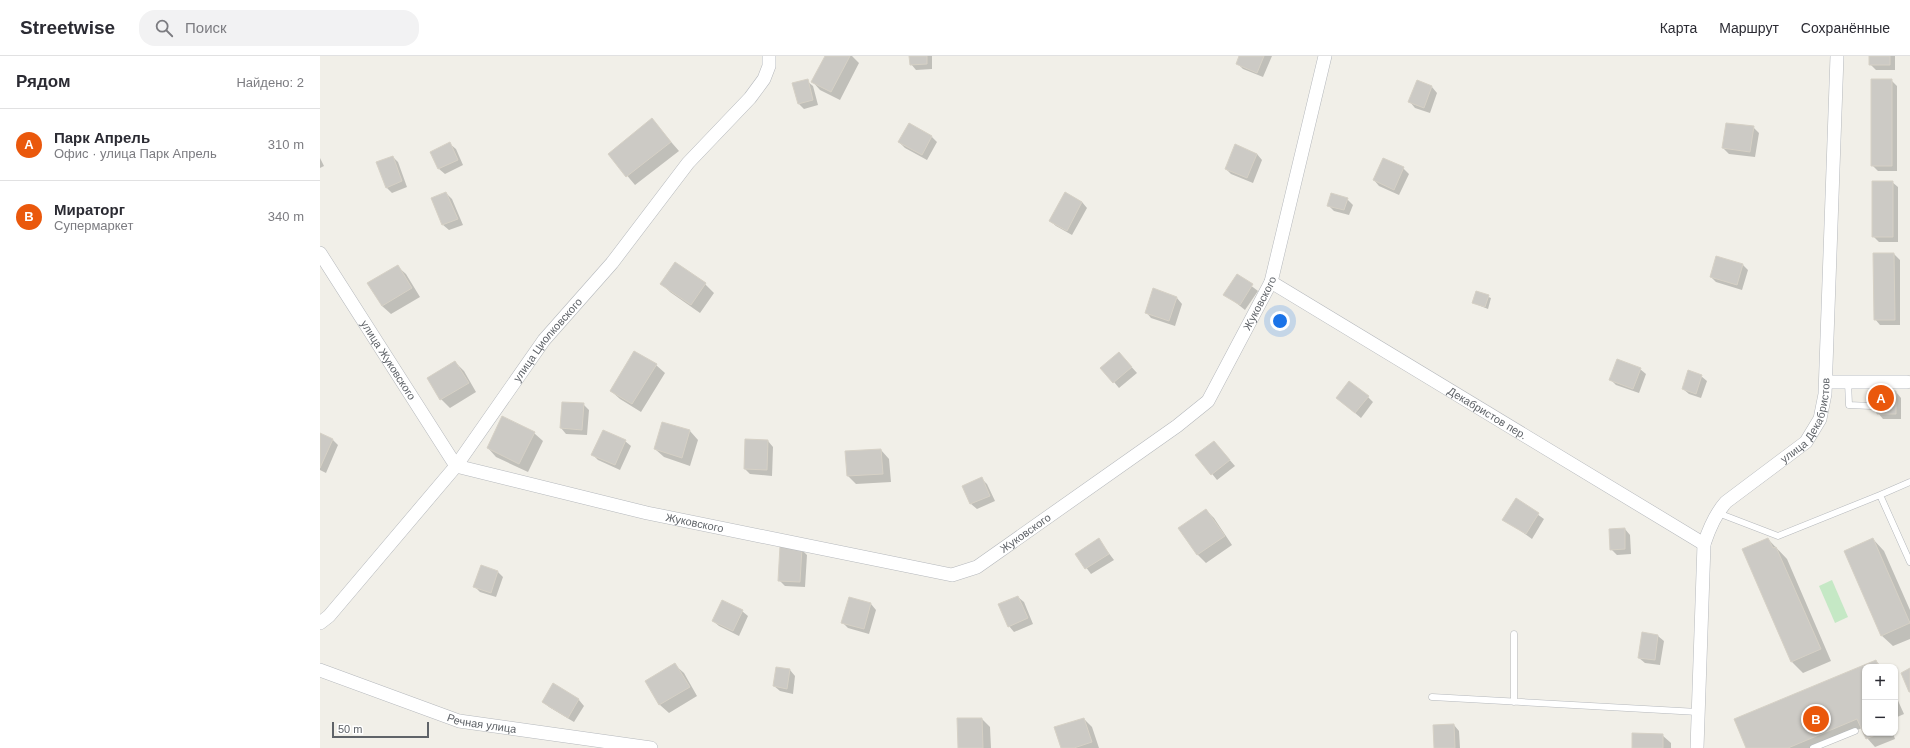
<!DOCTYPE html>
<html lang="ru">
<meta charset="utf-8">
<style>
body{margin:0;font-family:Helvetica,sans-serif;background:#f2f2f3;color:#2b2b33}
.controls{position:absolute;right:12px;bottom:12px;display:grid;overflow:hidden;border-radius:8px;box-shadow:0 1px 3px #0004}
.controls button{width:36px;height:36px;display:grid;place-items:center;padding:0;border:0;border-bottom:1px solid #e1e1e2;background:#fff;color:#2b2b33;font:20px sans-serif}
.scale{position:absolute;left:12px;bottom:10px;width:97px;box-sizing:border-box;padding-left:4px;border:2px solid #5f6368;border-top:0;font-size:11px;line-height:14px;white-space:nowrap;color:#5f6368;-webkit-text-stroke:3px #fff;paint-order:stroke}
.you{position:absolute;left:960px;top:265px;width:14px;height:14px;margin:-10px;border:3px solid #fff;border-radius:50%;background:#1a73e8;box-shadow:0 0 0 6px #1a73e833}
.badge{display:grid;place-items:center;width:26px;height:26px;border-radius:50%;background:#ea580c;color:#fff;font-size:13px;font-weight:700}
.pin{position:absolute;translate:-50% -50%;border:2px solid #fff;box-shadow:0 1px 4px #0006}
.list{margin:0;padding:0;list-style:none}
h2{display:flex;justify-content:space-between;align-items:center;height:52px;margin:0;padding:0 16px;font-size:17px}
h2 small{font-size:13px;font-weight:400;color:#7c7c81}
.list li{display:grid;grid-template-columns:26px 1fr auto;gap:12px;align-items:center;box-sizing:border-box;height:72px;padding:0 16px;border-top:1px solid #e1e1e2}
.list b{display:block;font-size:15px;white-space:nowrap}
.list p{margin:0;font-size:13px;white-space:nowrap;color:#7c7c81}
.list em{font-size:13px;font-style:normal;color:#7c7c81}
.icon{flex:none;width:22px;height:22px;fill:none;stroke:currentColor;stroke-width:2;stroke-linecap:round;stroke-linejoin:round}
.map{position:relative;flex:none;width:1590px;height:692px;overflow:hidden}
header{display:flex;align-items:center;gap:24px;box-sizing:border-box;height:56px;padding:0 20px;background:#fff;border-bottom:1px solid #e1e1e2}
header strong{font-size:19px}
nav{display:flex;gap:22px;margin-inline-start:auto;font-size:14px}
.search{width:280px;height:36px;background:#f2f2f3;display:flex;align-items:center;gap:10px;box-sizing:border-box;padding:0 14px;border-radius:16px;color:#7c7c81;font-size:15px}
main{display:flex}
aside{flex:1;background:#fff}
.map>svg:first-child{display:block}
.green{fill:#c5e8c5}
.shadow{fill:#0003}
.building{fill:#cccac5;stroke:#d6d1c6}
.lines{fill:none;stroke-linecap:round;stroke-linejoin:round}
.lane-casing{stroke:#b5b8bc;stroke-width:7}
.street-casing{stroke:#b5b8bc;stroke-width:14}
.lane{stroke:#fff;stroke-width:6}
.street{stroke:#fff;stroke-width:13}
.labels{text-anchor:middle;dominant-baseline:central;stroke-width:3.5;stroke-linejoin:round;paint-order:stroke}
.street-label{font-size:11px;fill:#5f6368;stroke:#fff}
</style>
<header>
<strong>Streetwise</strong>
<div class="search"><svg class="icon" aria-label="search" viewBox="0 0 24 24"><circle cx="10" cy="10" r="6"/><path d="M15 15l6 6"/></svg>Поиск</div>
<nav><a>Карта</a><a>Маршрут</a><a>Сохранённые</a></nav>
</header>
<main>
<aside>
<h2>Рядом<small>Найдено: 2</small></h2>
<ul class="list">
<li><span class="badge">A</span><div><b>Парк Апрель</b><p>Офис · улица Парк Апрель</p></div><em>310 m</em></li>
<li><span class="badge">B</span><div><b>Мираторг</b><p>Супермаркет</p></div><em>340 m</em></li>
</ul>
</aside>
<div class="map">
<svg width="1590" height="692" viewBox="0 0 1590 692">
<rect width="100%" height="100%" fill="#f1efe8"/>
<!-- green -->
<path class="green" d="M1512,524l16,37 -13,6 -16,-37z"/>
<!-- shadow -->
<path class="shadow" d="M506,0h26l7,7 -19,37 -20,-10 -8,-9z
M590,0h22v13l-16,1 -5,-6z
M920,0h32l-9,21 -20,-8 -6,-6z
M1550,0h25v14h-19l-6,-6z
M1571,24l6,6v85h-19l-6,-6z
M487,25l6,5 5,19 -14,4 -6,-6z
M1097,26l15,5 5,6 -7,20 -15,-5 -5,-6z
M332,64l27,31 -44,34 -26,-31z
M1433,71l6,6 -4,24 -26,-3 -6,-6z
M612,81l5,5 -10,18 -22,-12 -6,-6z
M130,88l6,5 7,16 -18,9 -6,-5 -7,-17z
M916,90l21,8 5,6 -9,23 -22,-9 -5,-5z
M73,101l5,5 9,25 -15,6 -6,-6z
M0,102l4,8 -4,2z
M1083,112l6,6 -10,21 -20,-9 -5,-6z
M1572,126l6,5v55h-19l-6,-6z
M126,137l6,6 11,26 -14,5 -6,-5 -11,-26z
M745,137l17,9 5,6 -15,27 -16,-9 -6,-5z
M1027,143l6,6 -4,10 -15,-4 -6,-6z
M1574,198l6,6v65h-20l-5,-6z
M355,208l30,20 9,9 -14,20 -30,-21 -8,-8z
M1423,209l5,5 -6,20 -26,-8 -5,-5z
M77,210l9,8 14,23 -29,17 -9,-8 -13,-22z
M917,219l21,16 -13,19 -20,-16z
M834,234l23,8 5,6 -7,22 -24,-8 -5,-6z
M1157,236l14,6 -3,11 -15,-6z
M799,297l18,20 -18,15 -5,-6z
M135,306l9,9 12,21 -26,16 -9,-9 -13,-21z
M336,309l9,8 -24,39 -21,-13 -9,-8z
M1320,313l6,5 -7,19 -23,-8 -6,-6z
M1381,320l6,5 -6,17 -12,-4 -6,-5z
M1576,336l5,6v21h-18l-5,-6z
M1048,341l5,5 -12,16 -18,-15z
M263,348l6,6 -2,25 -21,-1 -5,-6z
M343,367l27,8 8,9 -8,26 -26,-9 -9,-8z
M214,377l9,8 -15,31 -32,-15 -8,-9z
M0,378l13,6 5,5 -12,28 -6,-3z
M305,385l6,5 -11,24 -22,-10 -5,-5z
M448,385l5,6 -1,29 -22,-2 -5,-5z
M894,386l21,24 -18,14 -20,-25z
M561,394l8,9 2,23 -35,2 -8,-8z
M661,422l6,6 8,17 -18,8 -6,-5 -8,-18z
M1196,443l28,20 -12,20 -28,-20z
M886,454l8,8 18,27 -26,18 -9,-9z
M1305,473l5,6 1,19 -14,1 -6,-6z
M778,483l16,21 -23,14 -15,-20z
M1448,483l19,20 44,102 -28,12 -11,-11z
M1553,483l11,12 26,59v29l-17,7 -12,-11z
M481,493l6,6 -2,32 -20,-1 -6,-6z
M161,510l17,6 5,5 -7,20 -16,-5 -6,-6z
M698,541l6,5 9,22 -19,8 -5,-6z
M530,542l21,6 5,6 -7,24 -21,-6 -5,-5z
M422,555l6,5 -9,20 -20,-10 -6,-5z
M1322,578l16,2 6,5 -4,24 -15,-2 -6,-5z
M1556,605l6,6h-17v66h28l2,6 -20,8 -8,-9 -5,-10 -46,20h-69l-12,-28z
M355,609l9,8 13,23 -28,17 -9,-8 -13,-23z
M470,614l5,6 -2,18 -13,-3 -6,-5z
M233,629l26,15 5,6 -10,16 -25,-15 -6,-5z
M1575,638l9,20 -9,4z
M662,663l8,8 1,21h-32z
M764,663l8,8 7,21h-37z
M1134,669l5,6 1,17h-25z
M1342,679l9,8v5h-38z"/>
<!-- building -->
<path class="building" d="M505,0h25l-19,36 -20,-10z
M589,0h18v8l-17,1z
M919,0h25l-7,17 -21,-9z
M1549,0h21v9h-21z
M488,23l5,21 -15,4 -6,-21z
M1551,23h21v87h-21z
M1097,24l15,6 -8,22 -16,-6z
M332,62l19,24 -45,35 -18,-23z
M589,67l23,13 -10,19 -24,-13z
M1406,67l28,3 -4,26 -28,-4z
M130,86l8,18 -20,9 -8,-17z
M915,88l22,10 -10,24 -22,-9z
M73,100l9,25 -16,7 -10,-26z
M1063,102l21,9 -10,23 -21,-10z
M1552,125h21v56h-21z
M126,136l12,27 -16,6 -11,-27z
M745,136l17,10 -15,29 -18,-10z
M1011,137l17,5 -4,12 -17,-4z
M1553,197h21l1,67h-21z
M1396,200l27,8 -6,21 -27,-8z
M355,206l31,21 -15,22 -31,-21z
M78,209l14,23 -30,18 -15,-23z
M917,218l16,10 -13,21 -17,-10z
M833,232l24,9 -8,24 -24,-8z
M1156,235l13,4 -4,12 -13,-4z
M314,295l23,13 -25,40 -22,-13z
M799,296l13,15 -19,16 -13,-15z
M1297,303l24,9 -8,21 -24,-9z
M135,305l14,22 -29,17 -13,-22z
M1368,314l14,5 -6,19 -14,-5z
M1029,325l20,15 -14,17 -19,-15z
M1557,335h19v23h-19z
M242,346l22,1 -2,27 -22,-2z
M182,360l33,16 -16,32 -32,-16z
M342,366l28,8 -8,28 -28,-9z
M283,374l23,10 -11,25 -24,-10z
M0,377l13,6 -13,29z
M425,383l23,1 -1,30 -23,-1z
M894,385l16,19 -19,15 -16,-20z
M561,393l2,25 -36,2 -2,-25z
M662,421l8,19 -20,8 -8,-18z
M1196,442l23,15 -13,21 -24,-14z
M886,453l19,27 -28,19 -19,-27z
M1305,472v21l-15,1 -1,-21z
M779,482l10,16 -24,15 -10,-15z
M1448,482l5,10 3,-1 45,102 -30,13 -49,-113z
M1553,482l37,85 -29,13 -37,-85z
M460,490l22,2 -2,34 -22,-1z
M161,509l17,6 -7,22 -18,-6z
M698,540l10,22 -20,9 -10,-23z
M529,541l22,6 -7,26 -23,-6z
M402,544l21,10 -10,21 -21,-10z
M1322,576l16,3 -3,25 -17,-2z
M1556,604l3,7h-14v66h15l-14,6 -9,-20 -69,29h-42l-12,-29z
M355,607l15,24 -31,18 -14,-24z
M456,611l14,2 -3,20 -14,-3z
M1590,612v24h-1l-8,-19z
M233,627l26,16 -11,19 -26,-16z
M637,662h25l1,30h-25z
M764,662l8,24 -18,6h-13l-7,-21z
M1134,668l1,24h-21l-1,-23z
M1312,677l31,1v14h-31z"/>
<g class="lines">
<defs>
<path id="lane" d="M1528,326l1,23 22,1
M1590,426l-30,13 30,67
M1398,457l60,23 102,-41
M1194,578v68
M1112,641l266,15
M1493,692l42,-17"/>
<g id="street">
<path id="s1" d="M0,197l136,213 191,47 305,62 25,-8 200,-141 31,-25 63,-119 54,-226"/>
<path id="s2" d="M951,226l433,262"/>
<path d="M1506,326h81"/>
<path id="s3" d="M0,567l9,-7 127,-150 88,-126 68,-77 76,-100 62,-65 14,-19 5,-13v-10"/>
<path id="s4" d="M0,614l139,51 192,27"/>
<path id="s5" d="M1377,692l7,-204c5,-15 11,-30 22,-42l80,-60 14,-23 5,-25 12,-338"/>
</g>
</defs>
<!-- lane casing -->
<use href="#lane" class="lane-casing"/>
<!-- street casing -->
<use href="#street" class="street-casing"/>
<!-- lane -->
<use href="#lane" class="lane"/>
<!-- street -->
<use href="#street" class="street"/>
</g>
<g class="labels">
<!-- street labels -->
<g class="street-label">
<text stroke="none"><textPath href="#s1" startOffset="1182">Жуковского</textPath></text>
<text stroke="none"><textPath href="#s3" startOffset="364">улица Циолковского</textPath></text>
<text stroke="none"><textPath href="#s1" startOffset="127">улица Жуковского</textPath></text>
<text stroke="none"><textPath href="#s2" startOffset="253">Декабристов пер.</textPath></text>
<text stroke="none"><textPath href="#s5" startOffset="371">улица Декабристов</textPath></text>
<text stroke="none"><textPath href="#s1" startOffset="498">Жуковского</textPath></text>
<text stroke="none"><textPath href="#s1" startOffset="846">Жуковского</textPath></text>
<text stroke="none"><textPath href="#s4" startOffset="171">Речная улица</textPath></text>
</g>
</g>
</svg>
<div class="controls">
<button>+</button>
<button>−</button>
</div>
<div class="scale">50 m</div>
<div class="you"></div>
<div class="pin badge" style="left:1561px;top:342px">A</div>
<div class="pin badge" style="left:1496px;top:663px">B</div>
</div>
</main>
